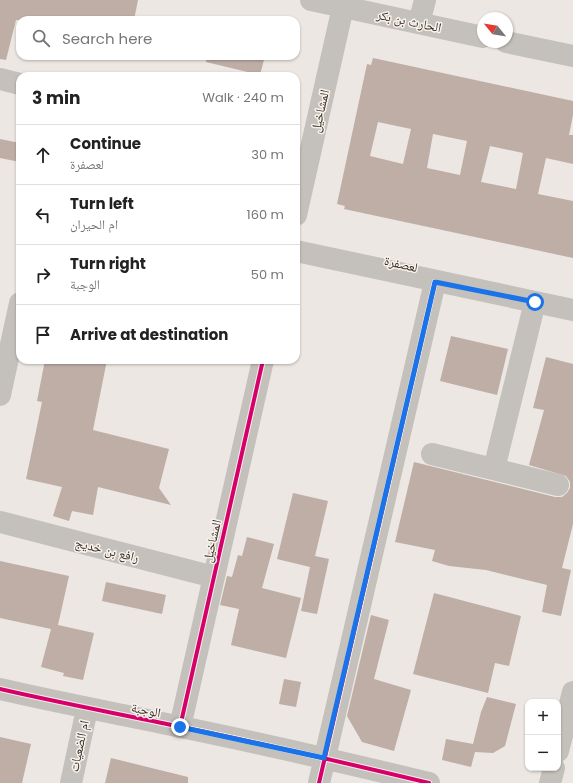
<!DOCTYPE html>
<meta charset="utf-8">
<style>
body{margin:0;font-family:Poppins,"Noto Naskh Arabic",sans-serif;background:#f2f2f2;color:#222}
.controls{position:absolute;right:12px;bottom:12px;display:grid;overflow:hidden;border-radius:8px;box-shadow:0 1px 3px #0004}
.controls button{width:36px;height:36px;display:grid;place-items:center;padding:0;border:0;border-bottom:1px solid #e0e0e0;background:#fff;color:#222;font:20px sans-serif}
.compass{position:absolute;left:477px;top:12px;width:36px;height:36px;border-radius:50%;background:#fff;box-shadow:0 1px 3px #0004;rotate:300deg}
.stop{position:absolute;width:12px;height:12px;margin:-9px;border:3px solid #1a73e8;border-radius:50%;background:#fff}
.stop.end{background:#1a73e8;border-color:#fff;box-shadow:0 1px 4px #0008}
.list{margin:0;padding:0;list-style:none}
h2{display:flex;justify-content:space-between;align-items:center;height:52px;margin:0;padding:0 16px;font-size:17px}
h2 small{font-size:13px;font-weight:400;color:#767676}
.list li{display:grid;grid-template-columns:26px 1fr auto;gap:12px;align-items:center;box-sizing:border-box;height:60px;padding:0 16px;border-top:1px solid #e0e0e0}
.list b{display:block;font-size:15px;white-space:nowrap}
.list p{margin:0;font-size:13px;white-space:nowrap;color:#767676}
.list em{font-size:13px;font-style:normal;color:#767676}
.icon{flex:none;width:22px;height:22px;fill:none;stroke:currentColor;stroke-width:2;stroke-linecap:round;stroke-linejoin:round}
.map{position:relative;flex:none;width:573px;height:783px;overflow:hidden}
.search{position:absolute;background:#fff;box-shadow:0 1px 3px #0004;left:16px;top:16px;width:284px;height:44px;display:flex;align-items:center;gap:10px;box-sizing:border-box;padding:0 14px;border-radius:12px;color:#767676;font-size:15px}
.panel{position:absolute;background:#fff;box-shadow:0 1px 3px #0004;left:16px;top:72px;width:284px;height:292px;border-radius:12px}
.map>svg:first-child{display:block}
.building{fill:#beaea6;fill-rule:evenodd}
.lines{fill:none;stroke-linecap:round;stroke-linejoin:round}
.minor{stroke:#c4c0bb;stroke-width:22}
.cycleway-casing{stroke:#f8f2ea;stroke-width:6}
.cycleway{stroke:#d6006c;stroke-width:4}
.route{stroke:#1a73e8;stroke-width:5}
.labels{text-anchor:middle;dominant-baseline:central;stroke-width:3;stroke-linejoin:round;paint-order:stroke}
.street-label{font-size:13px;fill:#352e2a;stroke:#f8f2ea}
</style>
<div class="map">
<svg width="573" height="783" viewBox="0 0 573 783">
<rect width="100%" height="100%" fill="#ece7e2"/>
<!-- building -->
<path class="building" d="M0,0h138l-4,20h-118l-10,40 -6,-1z
M207,56h58l-5,19 -54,-13z
M373,58l200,43v14l-4,20h4v29l-27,-6 -8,36 35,7v57l-229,-49 1,-3 -8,-2 30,-140 4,1zM378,122l33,7 -8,35 -33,-8zM433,134l34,7 -7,34 -33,-7zM490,146l33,7 -7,36 -35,-7z
M0,139l20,4v19l-20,-4z
M451,336l57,13 -11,46 -57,-14z
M546,357l27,7v160l-11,44 9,2 -10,46 -19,-4 5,-27 -61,-15 -37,-4 -17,-5 3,-11 -40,-8 19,-80 141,35h7l5,-4 3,-5v-6l-4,-6 -37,-11 15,-55 -11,-2z
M45,360h62l-14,70 76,19 -10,39 12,17 -73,-18 -5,28 -21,-4 -3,10 -16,-5 9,-29 -36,-8 16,-77 -5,-1z
M293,493l35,8 -13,55 14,3 -12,55 -16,-3 9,-44 -33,-8z
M247,537l27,7 -12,44 39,10 -15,60 -55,-13 8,-36 -19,-4 7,-29 5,1 6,-22 4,1z
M0,561l69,15 -11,49 36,8 -11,47 -20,-4 1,-3 -23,-6 10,-38 -51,-11z
M106,582l60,13 -4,19 -60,-13z
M434,593l87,23 -12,50 -14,-3 -7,30 -75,-19z
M371,615l18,5 -15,59 37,11 -17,61 -32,-9 -15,-26z
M284,679l17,3 -5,25 -17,-3z
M487,697l29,7 -11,42 -12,7 -18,-1 -4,15 -29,-7 4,-21 27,5 8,-32z
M0,737l31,7 -9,39h-22z
M111,758l77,19v6h-83z"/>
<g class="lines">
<!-- minor -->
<path class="minor" d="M311,0l172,37
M419,23l6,-23
M506,42l67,14
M0,79l20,5
M296,215l47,-208
M296,251l277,59
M0,395l20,-92
M432,454l126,31
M494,469l41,-167
M0,522l214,55
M0,689c60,14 120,25 181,38 83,17 165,36 248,56
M180,727l83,-367
M558,751l15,-59
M71,783l16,-74
M319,783l116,-501
M550,783l4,-15"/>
<defs>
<path id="cycleway" d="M0,689c60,14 120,25 181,38 83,17 165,36 248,56
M180,727l83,-367
M319,783l116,-501"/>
</defs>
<!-- cycleway casing -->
<use href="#cycleway" class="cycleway-casing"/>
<!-- cycleway -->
<use href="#cycleway" class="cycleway"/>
</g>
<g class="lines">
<!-- route -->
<path class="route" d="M180,727l144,31 111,-476 100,20"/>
</g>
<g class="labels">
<!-- street labels -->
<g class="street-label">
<text transform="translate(409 21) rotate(12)">الحارث بن بكر</text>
<text transform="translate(320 111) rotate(-77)">المشاخيل</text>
<text transform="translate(401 264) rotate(13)">لعصفرة</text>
<text transform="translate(212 541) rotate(-77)">المشاخيل</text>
<text transform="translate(107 550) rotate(14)">رافع بن خديج</text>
<text transform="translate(146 710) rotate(11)">الوجبة</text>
<text transform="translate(79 746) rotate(-78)">ام الضعيات</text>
</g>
</g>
</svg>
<div class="controls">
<button>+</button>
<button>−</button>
</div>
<svg class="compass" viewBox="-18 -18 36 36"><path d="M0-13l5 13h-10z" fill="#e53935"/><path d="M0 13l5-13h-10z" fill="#767676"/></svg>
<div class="stop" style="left:535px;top:302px"></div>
<div class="stop end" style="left:180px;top:727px"></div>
<div class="search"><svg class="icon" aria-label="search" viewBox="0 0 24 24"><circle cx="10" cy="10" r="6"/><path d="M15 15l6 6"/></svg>Search here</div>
<section class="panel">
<h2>3 min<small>Walk · 240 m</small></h2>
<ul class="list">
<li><svg class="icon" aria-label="ahead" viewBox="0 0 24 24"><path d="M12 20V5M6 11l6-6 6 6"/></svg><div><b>Continue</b><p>لعصفرة</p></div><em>30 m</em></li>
<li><svg class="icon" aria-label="left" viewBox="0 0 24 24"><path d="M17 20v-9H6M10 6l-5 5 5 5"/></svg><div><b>Turn left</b><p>ام الحيران</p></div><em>160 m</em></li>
<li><svg class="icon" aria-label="right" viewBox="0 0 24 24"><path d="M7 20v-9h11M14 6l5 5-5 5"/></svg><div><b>Turn right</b><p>الوجبة</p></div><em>50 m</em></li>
<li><svg class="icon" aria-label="arrive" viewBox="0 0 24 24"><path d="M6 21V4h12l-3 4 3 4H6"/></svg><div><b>Arrive at destination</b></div></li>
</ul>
</section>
</div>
